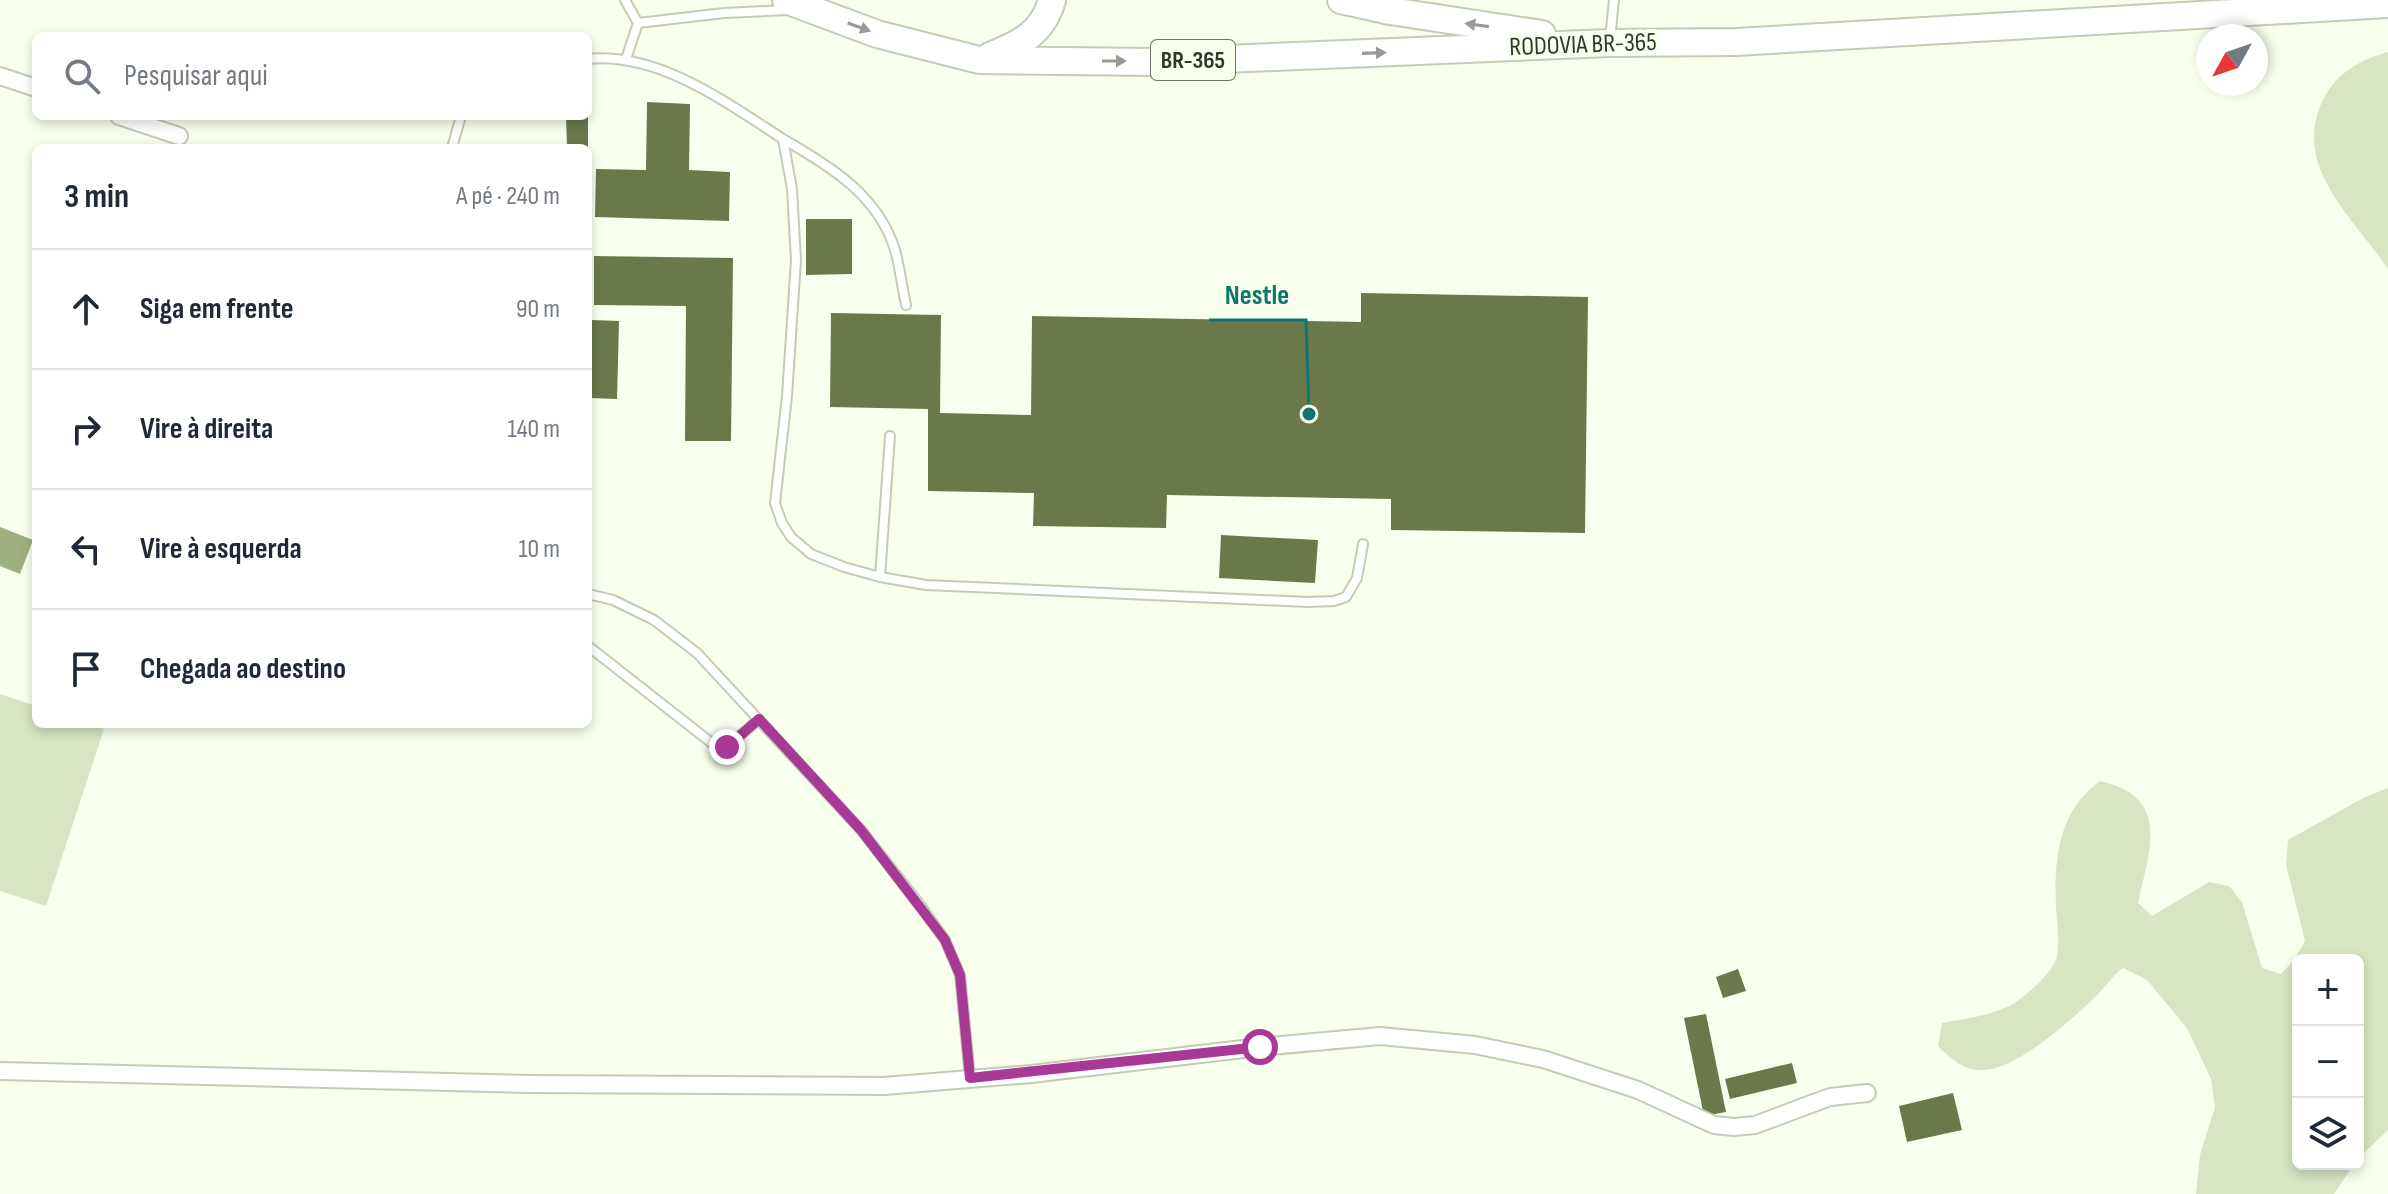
<!DOCTYPE html>
<html lang="pt">
<meta charset="utf-8">
<style>
body{margin:0;font-family:"Sofia Sans Condensed",sans-serif;background:#f6f6f7;color:#1f2937}
.controls{position:absolute;right:24px;bottom:24px;display:grid;overflow:hidden;border-radius:12px;box-shadow:0 4px 12px #0003}
.controls button{width:72px;height:72px;display:grid;place-items:center;padding:0;border:0;border-bottom:2px solid #e0e1e3;background:#fff;color:#1f2937;font:40px sans-serif}
.compass{position:absolute;left:2196px;top:24px;width:72px;height:72px;border-radius:50%;background:#fff;box-shadow:0 4px 12px #0003;rotate:230deg}
.stop{position:absolute;width:24px;height:24px;margin:-18px;border:6px solid #a83996;border-radius:50%;background:#fff}
.stop.end{background:#a83996;border-color:#fff;box-shadow:0 2px 8px #0008}
.list{margin:0;padding:0;list-style:none}
h2{display:flex;justify-content:space-between;align-items:center;height:104px;margin:0;padding:0 32px;font-size:34px}
h2 small{font-size:26px;font-weight:400;color:#747a83}
.list li{display:grid;grid-template-columns:52px 1fr auto;gap:24px;align-items:center;box-sizing:border-box;height:120px;padding:0 32px;border-top:2px solid #e0e1e3}
.list b{display:block;font-size:30px;white-space:nowrap}
.list em{font-size:26px;font-style:normal;color:#747a83}
.icon{flex:none;width:44px;height:44px;fill:none;stroke:currentColor;stroke-width:2;stroke-linecap:round;stroke-linejoin:round}
.map{position:relative;flex:none;width:2388px;height:1194px;overflow:hidden}
.search{position:absolute;background:#fff;box-shadow:0 4px 12px #0003;left:32px;top:32px;width:560px;height:88px;display:flex;align-items:center;gap:20px;box-sizing:border-box;padding:0 28px;border-radius:12px;color:#747a83;font-size:30px}
.panel{position:absolute;background:#fff;box-shadow:0 4px 12px #0003;left:32px;top:144px;width:560px;height:584px;border-radius:12px}
.map>svg:first-child{display:block}
.green{fill:#d7e5c2}
.water{fill:#9eaf81}
.building{fill:#69794c}
.lines{fill:none;stroke-linecap:round;stroke-linejoin:round}
.service-casing{stroke:#c4ccb7;stroke-width:12}
.minor-casing{stroke:#c4ccb7;stroke-width:20}
.primary-casing{stroke:#c4ccb7;stroke-width:30}
.service{stroke:#fff;stroke-width:8}
.minor{stroke:#fff;stroke-width:16}
.primary{stroke:#fff;stroke-width:26}
.oneway{fill:#989a96}
.route{stroke:#a83996;stroke-width:10}
.labels{text-anchor:middle;dominant-baseline:central;stroke-width:8;stroke-linejoin:round;paint-order:stroke}
.shield{fill:#f8ffed;stroke:#6d7267;stroke-width:2}
.shield-label{font-size:24px;font-weight:bold;fill:#32362d}
.street-label{font-size:26px;fill:#32362d;stroke:#f8ffed}
.leader{fill:none;stroke:#0f766e;stroke-width:3}
.callout-dot{fill:#0f766e;stroke:#f8ffed;stroke-width:3}
.callout-label{font-size:28px;text-anchor:middle;font-weight:bold;fill:#0f766e;stroke:#f8ffed;stroke-width:8;stroke-linejoin:round;paint-order:stroke}
</style>
<div class="map">
<svg width="2388" height="1194" viewBox="0 0 2388 1194">
<rect width="100%" height="100%" fill="#f8ffed"/>
<!-- green -->
<path class="green" d="M2388,52v217c-35,-52 -100,-105 -63,-173 13,-24 37,-37 63,-44z
M0,694l36,12v18h54l14,5 -58,177 -46,-15z
M2100,781c72,16 49,70 38,122l14,13 57,-34 20,4 13,16 20,66 19,6 14,-15 10,-18 -19,-76 2,-25 75,-42 25,-10v342l-30,29v-199h-60v204h56l-20,30h-138l4,-39 15,-48 -4,-28 -24,-51 -40,-48 -24,-12c-12,9 -19,21 -30,31 -24,23 -79,73 -114,71 -16,0 -30,-13 -41,-24l4,-23c22,-4 45,-7 65,-16 15,-6 48,-36 50,-51 3,-16 0,-33 -1,-49 -2,-48 2,-96 44,-126z"/>
<!-- water -->
<path class="water" d="M0,527l33,13 -13,34 -20,-8z"/>
<!-- building -->
<path class="building" d="M647,102l43,2 -1,66 41,2 -1,49 -134,-4 1,-48 50,1z
M566,116h22v32h-21z
M806,219h46v55l-46,1z
M594,256l139,2 -2,183h-46l1,-135 -92,-1z
M1361,293l227,4 -3,236 -194,-3v-31l-224,-4 -1,33 -133,-2 1,-33 -106,-2v-82l-98,-2 1,-94 110,2 -1,98 91,2 1,-99 329,6z
M592,320l27,1 -2,78 -27,-1z
M1221,535l97,5 -3,43 -96,-5z
M1738,969l8,22 -23,7 -7,-21z
M1706,1014l20,98 -22,4 -20,-98z
M1792,1063l5,20 -67,16 -5,-20z
M1953,1093l9,37 -55,12 -8,-36z"/>
<g class="lines">
<defs>
<path id="service" d="M625,0l13,23 -12,36
M638,23l86,-10 64,-3
M1610,39l4,-39
M588,59c71,-7 139,44 195,80l9,50 4,71 -9,136 -12,107 7,20 9,14 20,17 33,13 36,10 46,8 382,17 26,-1 12,-4 11,-19 6,-34
M783,139c47,27 95,56 112,111 5,18 7,37 11,55
M452,148l9,-32
M880,577l10,-141
M588,594l25,6 41,20 43,33 164,177 59,75 25,35 15,35 10,103
M588,646l125,98 14,3 32,-28"/>
<path id="minor" d="M0,76l36,12
M119,116l60,20
M0,1071l529,13 355,2 147,-12 229,-27 120,-11 95,9 68,14 95,31 76,35 20,2 21,-2 75,-28 37,-4"/>
<path id="primary" d="M786,0l91,34 102,26 174,2 456,-19 127,-1 652,-38
M1341,0l49,11 152,23
M990,56c30,-12 53,-23 62,-56"/>
</defs>
<!-- service casing -->
<use href="#service" class="service-casing"/>
<!-- minor casing -->
<use href="#minor" class="minor-casing"/>
<!-- primary casing -->
<use href="#primary" class="primary-casing"/>
<!-- service -->
<use href="#service" class="service"/>
<!-- minor -->
<use href="#minor" class="minor"/>
<!-- primary -->
<use href="#primary" class="primary"/>
</g>
<!-- one-way arrows -->
<defs><path id="oneway-solid" d="M-6-.8H1V-3.2L6.5 0L1 3.2V.8H-6Z" transform="scale(2)"/></defs>
<g class="oneway">
<use href="#oneway-solid" transform="translate(1477 25) rotate(-172)"/>
<use href="#oneway-solid" transform="translate(859 27) rotate(20)"/>
<use href="#oneway-solid" transform="translate(1374 53) rotate(-2)"/>
<use href="#oneway-solid" transform="translate(1114 61)"/>
</g>
<g class="lines">
<!-- route -->
<path class="route" d="M727,747l32,-28 102,111 84,110 15,35 10,103 290,-31"/>
</g>
<g class="labels">
<!-- shield labels -->
<rect class="shield" x="1151" y="40" width="84" height="40" rx="6"/>
<g class="shield-label">
<text x="1193" y="60">BR-365</text>
</g>
<!-- street labels -->
<g class="street-label">
<text transform="translate(1583 45) rotate(-2)">RODOVIA BR-365</text>
</g>
</g>
<!-- callouts -->
<path class="leader" d="M1309 414L1306 320H1209"/>
<circle class="callout-dot" cx="1309" cy="414" r="8"/>
<g class="callout-label">
<text x="1257" y="304">Nestle</text>
</g>
</svg>
<div class="controls">
<button>+</button>
<button>−</button>
<button><svg class="icon" aria-label="layers" viewBox="0 0 24 24"><path d="M12 4l9 5-9 5-9-5zM3 14l9 5 9-5"/></svg></button>
</div>
<svg class="compass" viewBox="-18 -18 36 36"><path d="M0-13l5 13h-10z" fill="#e53935"/><path d="M0 13l5-13h-10z" fill="#747a83"/></svg>
<div class="stop" style="left:1260px;top:1047px"></div>
<div class="stop end" style="left:727px;top:747px"></div>
<div class="search"><svg class="icon" aria-label="search" viewBox="0 0 24 24"><circle cx="10" cy="10" r="6"/><path d="M15 15l6 6"/></svg>Pesquisar aqui</div>
<section class="panel">
<h2>3 min<small>A pé · 240 m</small></h2>
<ul class="list">
<li><svg class="icon" aria-label="ahead" viewBox="0 0 24 24"><path d="M12 20V5M6 11l6-6 6 6"/></svg><div><b>Siga em frente</b></div><em>90 m</em></li>
<li><svg class="icon" aria-label="right" viewBox="0 0 24 24"><path d="M7 20v-9h11M14 6l5 5-5 5"/></svg><div><b>Vire à direita</b></div><em>140 m</em></li>
<li><svg class="icon" aria-label="left" viewBox="0 0 24 24"><path d="M17 20v-9H6M10 6l-5 5 5 5"/></svg><div><b>Vire à esquerda</b></div><em>10 m</em></li>
<li><svg class="icon" aria-label="arrive" viewBox="0 0 24 24"><path d="M6 21V4h12l-3 4 3 4H6"/></svg><div><b>Chegada ao destino</b></div></li>
</ul>
</section>
</div>
